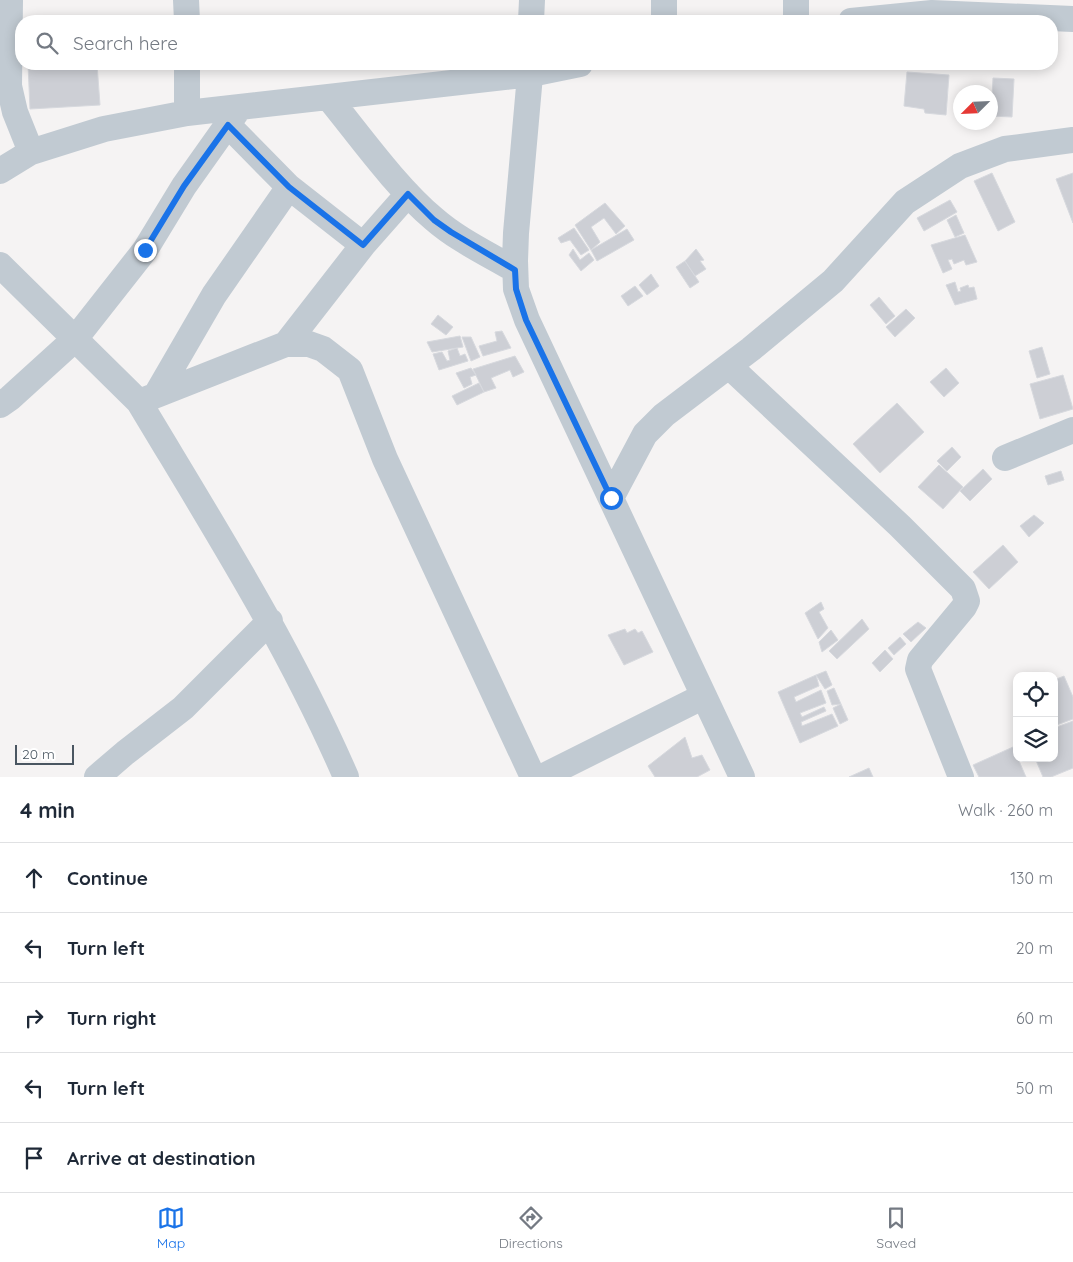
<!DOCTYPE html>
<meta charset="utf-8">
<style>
body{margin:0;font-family:Quicksand,sans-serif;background:#f6f6f7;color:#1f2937}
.controls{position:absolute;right:15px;bottom:15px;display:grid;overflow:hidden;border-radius:10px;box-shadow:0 2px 12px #0003}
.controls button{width:45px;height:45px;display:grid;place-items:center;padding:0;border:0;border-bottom:1px solid #e0e1e3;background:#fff;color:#1f2937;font:25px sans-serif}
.compass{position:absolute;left:953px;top:85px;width:45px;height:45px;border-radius:50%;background:#fff;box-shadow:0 2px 12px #0003;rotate:246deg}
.scale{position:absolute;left:15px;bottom:12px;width:59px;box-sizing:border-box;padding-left:5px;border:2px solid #4a5661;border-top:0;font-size:14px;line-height:18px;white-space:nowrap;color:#4a5661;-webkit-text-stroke:4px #fff;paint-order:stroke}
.stop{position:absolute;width:15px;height:15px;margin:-11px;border:4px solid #1a73e8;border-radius:50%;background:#fff}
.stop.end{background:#1a73e8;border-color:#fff;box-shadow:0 1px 5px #0008}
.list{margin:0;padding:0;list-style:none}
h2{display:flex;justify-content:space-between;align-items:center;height:65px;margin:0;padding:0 20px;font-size:21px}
h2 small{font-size:16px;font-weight:400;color:#747a83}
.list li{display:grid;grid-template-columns:32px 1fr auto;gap:15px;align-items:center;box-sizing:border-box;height:70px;padding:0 20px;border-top:1px solid #e0e1e3}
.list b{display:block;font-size:19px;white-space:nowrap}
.list em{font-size:16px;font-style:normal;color:#747a83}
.icon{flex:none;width:28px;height:28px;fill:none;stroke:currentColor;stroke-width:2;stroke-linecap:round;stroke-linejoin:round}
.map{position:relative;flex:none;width:1073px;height:777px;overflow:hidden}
.search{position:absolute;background:#fff;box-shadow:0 2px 12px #0003;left:15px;right:15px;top:15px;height:55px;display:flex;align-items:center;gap:12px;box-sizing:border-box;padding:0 18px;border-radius:20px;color:#747a83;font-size:19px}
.sheet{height:415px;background:#fff}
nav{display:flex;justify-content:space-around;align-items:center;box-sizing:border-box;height:70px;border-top:1px solid #e0e1e3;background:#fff;font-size:14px;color:#747a83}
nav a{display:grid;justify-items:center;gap:2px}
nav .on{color:#1a73e8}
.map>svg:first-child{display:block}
.building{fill:#cdcfd5;stroke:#d7d9de}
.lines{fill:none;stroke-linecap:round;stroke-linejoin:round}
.minor{stroke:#c1cad2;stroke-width:26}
.route{stroke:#1a73e8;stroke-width:6}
</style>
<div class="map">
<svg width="1073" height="777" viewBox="0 0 1073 777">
<rect width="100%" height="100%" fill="#f5f3f3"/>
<!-- building -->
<path class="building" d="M28,64h69l3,41 -70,4z
M907,72l42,3 -3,40 -21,-2 -1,-4 -20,-3z
M993,78l21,1 -2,38 -21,-1z
M992,173l23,49 -17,9 -24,-50z
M1073,173v50l-17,-44z
M950,200l7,12 -33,19 -7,-13z
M605,203l20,23 -9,8 -12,-16 -13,9 9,15 -9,8 -16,-25z
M956,215l8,18 -9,4 -8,-17z
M574,228l15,22 -8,5 -11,-15 -9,3 -3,-5z
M627,229l7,11 -37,21 -6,-11z
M965,235l12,27 -11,3 -2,-5 -10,4 -2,-5 -4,1 4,9 -9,4 -12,-28z
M573,249l7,11 9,-7 5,7 -13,11 -12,-16z
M696,249l8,11 -4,1 6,8 -11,7 -10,-15z
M685,261l14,21 -9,6 -14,-21z
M651,274l8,12 -12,9 -8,-10z
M955,282l3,10 3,-1 -1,-3 8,-3 1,3 5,-1 3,12 -22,6 -9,-20z
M635,286l8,10 -15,10 -7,-10z
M879,297l16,19 -9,8 -16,-19z
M906,309l9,9 -20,19 -9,-10z
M438,315l15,12 -7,8 -15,-11z
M502,331l9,17 -28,8 -4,-10 18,-5 -2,-9z
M460,336l3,11 -31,5 -5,-10z
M462,337h9l9,20 -9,4z
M1042,347l8,27 -13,4 -8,-27z
M457,348l3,8 5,-2 3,7 -29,9 -6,-16 9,-2 5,9 3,-1 -2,-9z
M515,356l9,16 -11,5 -3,-7 -19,8 5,10 -12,4 -11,-23z
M471,368l5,7 -6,2 2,7 -8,4 -8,-15z
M946,368l13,15 -15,14 -14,-15z
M1063,375l10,34 -33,10 -10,-35z
M479,383l5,9 -27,13 -5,-9z
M897,403l27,29 -44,41 -27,-29z
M952,447l9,10 -14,14 -10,-10z
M939,465l24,22 -20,22 -25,-22z
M983,469l9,10 -22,22 -10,-10z
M1061,471l3,9 -16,5 -3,-9z
M1034,515l10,8 -15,14 -9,-11z
M1003,545l15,17 -29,27 -16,-17z
M821,602l3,7 -5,3 9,16 -10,11 -13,-26z
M862,619l7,10 -32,30 -8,-8z
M918,622l8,6 -15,14 -8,-8z
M625,629l2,4 8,-4 3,4 4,-2 11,21 -29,13 -16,-30z
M831,630l7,10 -16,12 -3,-10z
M900,637l6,7 -12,11 -6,-7z
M885,650l8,9 -13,13 -8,-9z
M826,671l6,14 -7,4 -9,-14z
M816,675l3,11 -25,11 2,5 25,-12 5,13 -26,10 2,4 22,-10 2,4 -25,11 1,4 30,-12 6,12 -38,17 -22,-51z
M1064,676l9,21v22l-19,7v-46z
M834,688l7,16 -9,1 -5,-14z
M841,704l7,16 -8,4 -7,-16z
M1073,721v47l-22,9h-8l-8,-19h19v-30z
M685,737l7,21 10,-3 8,15 -13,7h-42l-7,-11z
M1013,747l13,30h-47l-6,-12z
M869,768l4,9h-24z"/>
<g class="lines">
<!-- minor -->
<path class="minor" d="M10,0l-1,86 6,26 16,40
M186,0l1,21
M664,0v21
M531,21l1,-21
M796,21v-21
M851,21l81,-8 141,6
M187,64v49
M531,64l-15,169 -1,28 1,28 11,31 215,457
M328,97c32,39 67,89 106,122 24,21 54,35 81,51
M228,125l61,62 74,58
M0,171l31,-19 73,-23 83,-16 344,-39 49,-10
M0,265l139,137 147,-58h23l14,5 27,21 35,89 148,318
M286,344l77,-99 45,-51
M729,366l171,160 63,63 4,12 -3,6 -44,53 -2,9 43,108
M156,395l58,-100 75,-108
M139,402c73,122 150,243 207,375
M0,405l10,-7 65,-59 70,-89 39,-64 56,-79
M1005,458l68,-28
M611,498l34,-64 19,-19 87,-66 82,-68 72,-79 55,-36 45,-17 68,-9
M97,777l28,-24 58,-45 87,-87
M542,777l162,-81"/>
</g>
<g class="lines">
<!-- route -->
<path class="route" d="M145,250l39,-64 44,-61 61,62 74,58 45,-51 26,26 17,12 64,38 1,19 10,31 85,178"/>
</g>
</svg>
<div class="controls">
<button><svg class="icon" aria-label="locate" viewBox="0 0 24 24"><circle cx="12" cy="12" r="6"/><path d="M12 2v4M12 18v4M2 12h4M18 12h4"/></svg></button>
<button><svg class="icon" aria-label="layers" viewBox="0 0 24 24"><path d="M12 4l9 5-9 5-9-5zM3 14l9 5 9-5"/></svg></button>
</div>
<svg class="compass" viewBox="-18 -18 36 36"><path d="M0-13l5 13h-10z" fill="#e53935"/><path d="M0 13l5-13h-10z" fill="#747a83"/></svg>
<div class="scale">20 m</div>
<div class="stop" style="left:611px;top:498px"></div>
<div class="stop end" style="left:145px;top:250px"></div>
<div class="search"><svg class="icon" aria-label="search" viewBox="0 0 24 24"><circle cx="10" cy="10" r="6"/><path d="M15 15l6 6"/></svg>Search here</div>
</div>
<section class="sheet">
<h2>4 min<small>Walk · 260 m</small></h2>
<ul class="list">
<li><svg class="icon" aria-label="ahead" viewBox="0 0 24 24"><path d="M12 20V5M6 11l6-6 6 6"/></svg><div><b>Continue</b></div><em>130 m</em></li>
<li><svg class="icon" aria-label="left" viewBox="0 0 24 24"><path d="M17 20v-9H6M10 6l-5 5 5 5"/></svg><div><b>Turn left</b></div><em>20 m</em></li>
<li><svg class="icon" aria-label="right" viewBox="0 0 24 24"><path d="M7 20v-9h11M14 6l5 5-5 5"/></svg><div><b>Turn right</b></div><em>60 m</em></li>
<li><svg class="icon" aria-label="left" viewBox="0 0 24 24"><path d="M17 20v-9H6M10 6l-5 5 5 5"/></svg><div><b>Turn left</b></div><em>50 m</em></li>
<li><svg class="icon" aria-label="arrive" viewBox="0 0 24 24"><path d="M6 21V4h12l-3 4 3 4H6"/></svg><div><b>Arrive at destination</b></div></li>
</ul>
</section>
<nav>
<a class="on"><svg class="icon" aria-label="map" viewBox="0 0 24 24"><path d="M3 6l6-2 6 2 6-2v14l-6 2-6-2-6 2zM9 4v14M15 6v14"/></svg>Map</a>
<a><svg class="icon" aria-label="directions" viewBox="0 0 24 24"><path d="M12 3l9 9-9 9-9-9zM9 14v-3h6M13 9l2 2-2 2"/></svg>Directions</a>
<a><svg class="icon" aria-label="saved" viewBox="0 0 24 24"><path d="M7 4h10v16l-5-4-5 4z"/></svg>Saved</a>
</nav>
